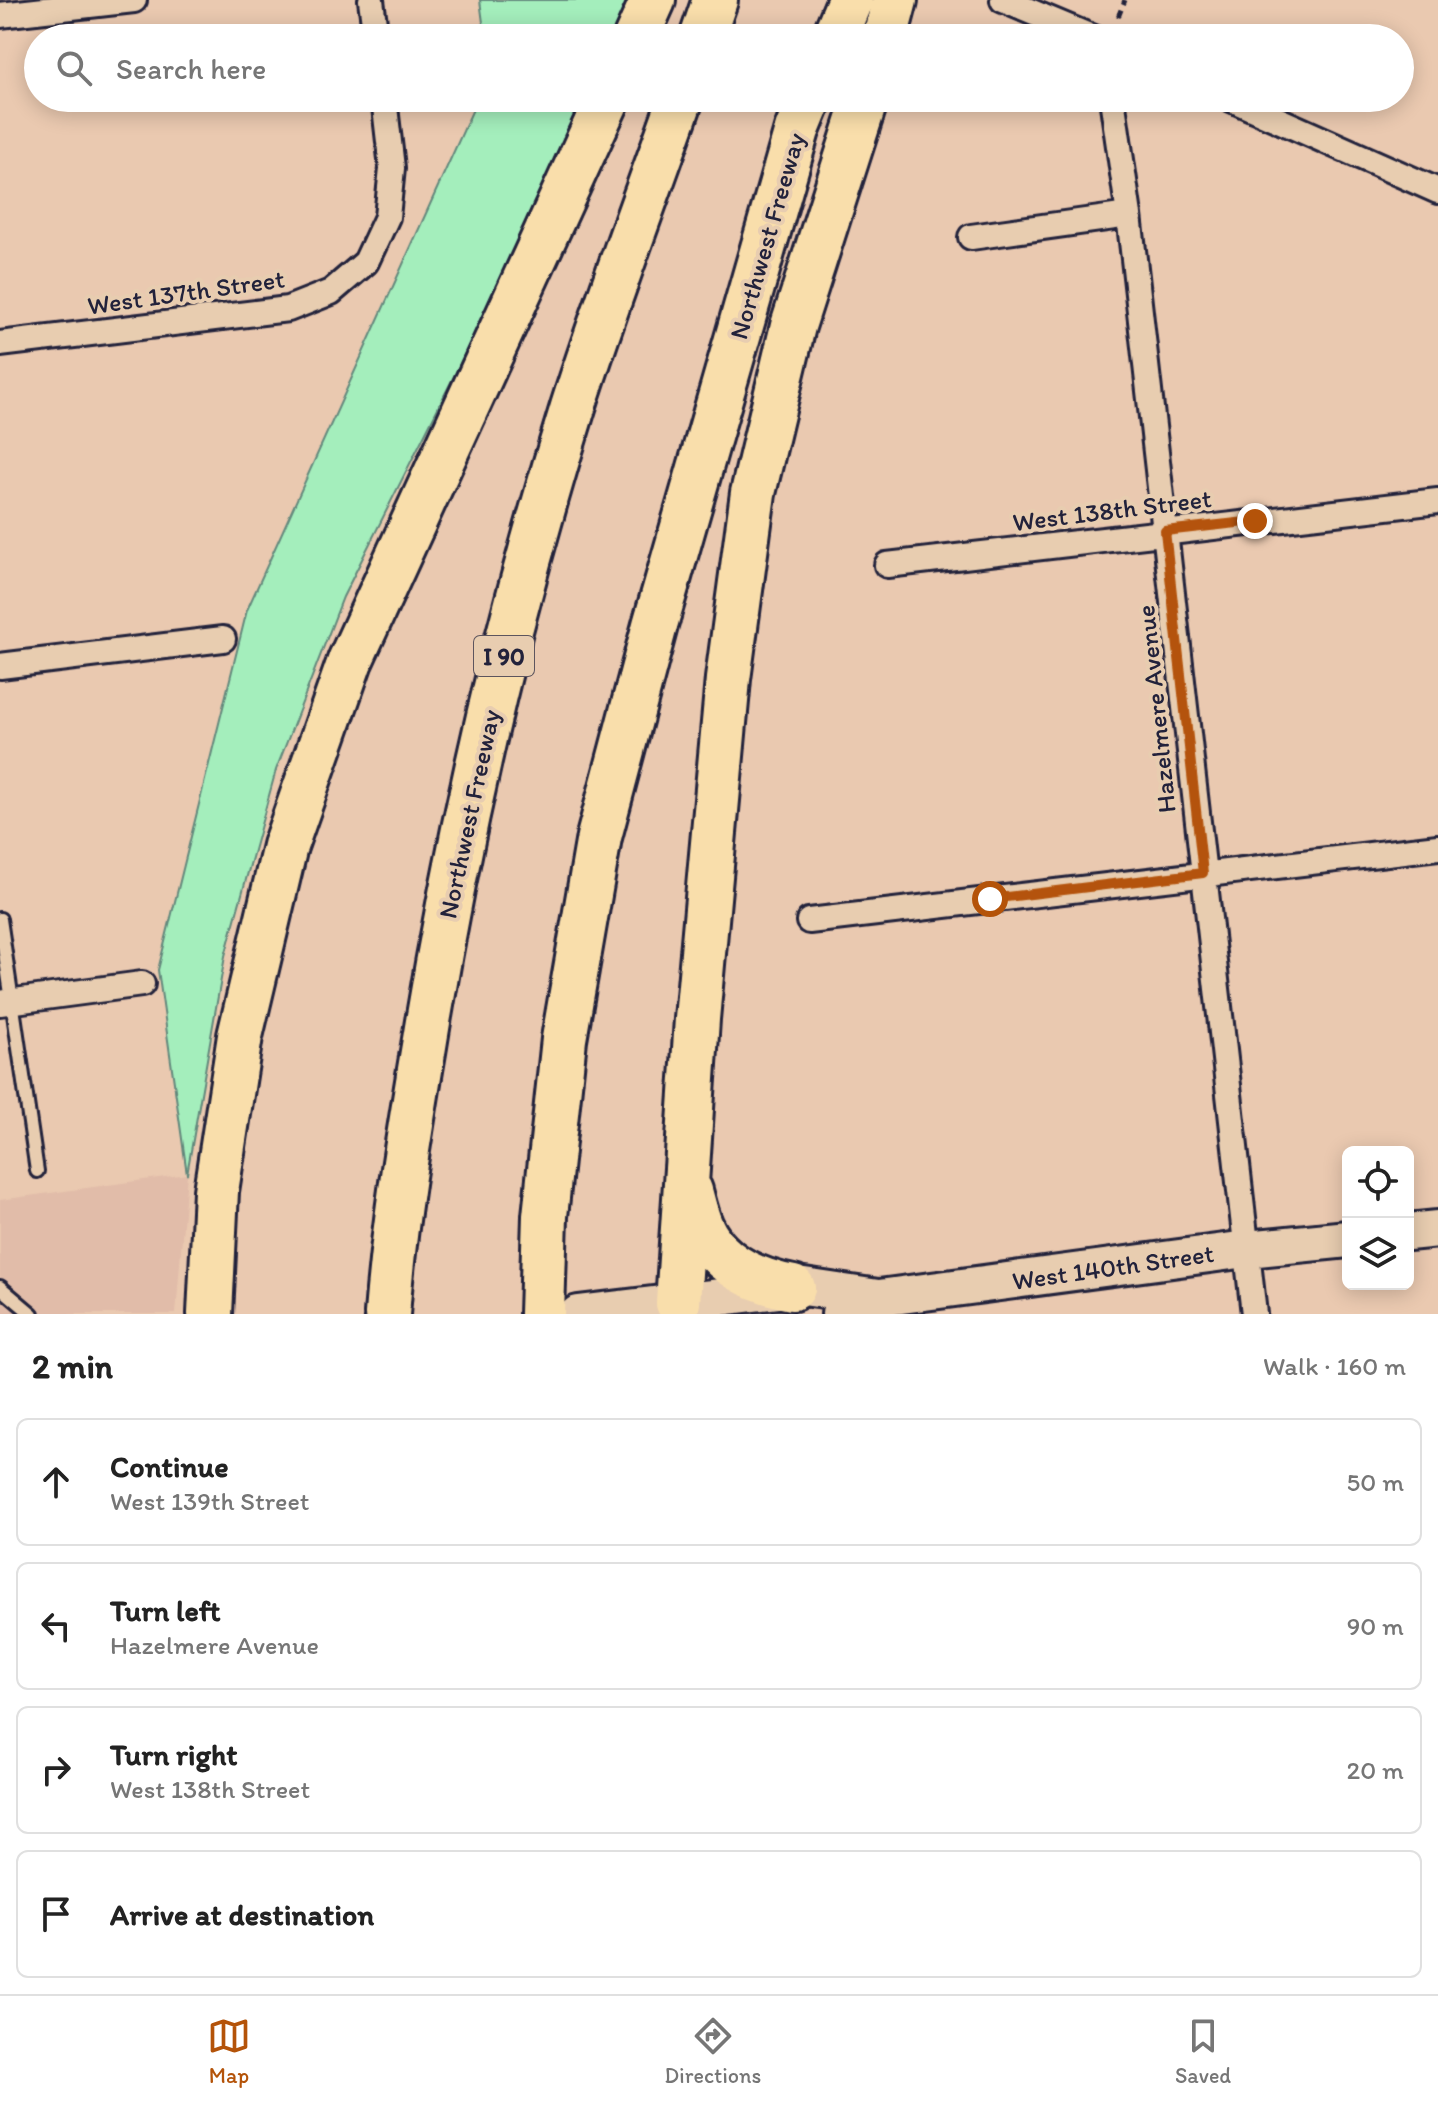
<!DOCTYPE html>
<meta charset="utf-8">
<style>
body{margin:0;font-family:Itim,sans-serif;background:#f2f2f2;color:#222}
.controls{position:absolute;right:24px;bottom:24px;display:grid;overflow:hidden;border-radius:12px;box-shadow:0 4px 20px #0003}
.controls button{width:72px;height:72px;display:grid;place-items:center;padding:0;border:0;border-bottom:2px solid #e0e0e0;background:#fff;color:#222;font:40px sans-serif}
.stop{position:absolute;width:24px;height:24px;margin:-18px;border:6px solid #b45309;border-radius:50%;background:#fff}
.stop.end{background:#b45309;border-color:#fff;box-shadow:0 2px 8px #0008}
.list{margin:0;padding:0;list-style:none}
h2{display:flex;justify-content:space-between;align-items:center;height:104px;margin:0;padding:0 32px;font-size:34px}
h2 small{font-size:26px;font-weight:400;color:#767676}
.list li{display:grid;grid-template-columns:52px 1fr auto;gap:24px;align-items:center;box-sizing:border-box;height:128px;margin:0 16px 16px;padding:0 16px;border:2px solid #e0e0e0;border-radius:12px}
.list b{display:block;font-size:30px;white-space:nowrap}
.list p{margin:0;font-size:26px;white-space:nowrap;color:#767676}
.list em{font-size:26px;font-style:normal;color:#767676}
.icon{flex:none;width:44px;height:44px;fill:none;stroke:currentColor;stroke-width:2;stroke-linecap:round;stroke-linejoin:round}
.map{position:relative;flex:none;width:1438px;height:1314px;overflow:hidden}
.search{position:absolute;background:#fff;box-shadow:0 4px 20px #0003;left:24px;right:24px;top:24px;height:88px;display:flex;align-items:center;gap:20px;box-sizing:border-box;padding:0 28px;border-radius:44px;color:#767676;font-size:30px}
.sheet{height:680px;background:#fff}
nav{display:flex;justify-content:space-around;align-items:center;box-sizing:border-box;height:112px;border-top:2px solid #e0e0e0;background:#fff;font-size:22px;color:#767676}
nav a{display:grid;justify-items:center;gap:4px}
nav .on{color:#b45309}
.map>svg:first-child{display:block}
.built{fill:#e1bca9}
.green{fill:#a4eebc;stroke:#63887c;stroke-width:2}
.lines{fill:none;stroke-linecap:round;stroke-linejoin:round}
.lane-casing{stroke:#22223b;stroke-width:18}
.street-casing{stroke:#22223b;stroke-width:30}
.secondary-casing{stroke:#22223b;stroke-width:42}
.highway-casing{stroke:#22223b;stroke-width:50}
.path{stroke:#22223b;stroke-width:5;stroke-dasharray:8 6;stroke-linecap:butt}
.lane{stroke:#e8cdb0;stroke-width:12}
.street{stroke:#e8cdb0;stroke-width:24}
.secondary{stroke:#e8cdb0;stroke-width:36}
.highway{stroke:#f9deab;stroke-width:44}
.route{stroke:#b45309;stroke-width:10}
.labels{text-anchor:middle;dominant-baseline:central;stroke-width:8;stroke-linejoin:round;paint-order:stroke}
.shield{fill:#e8cdb0;stroke:#5d555e;stroke-width:2}
.shield-label{font-size:24px;font-weight:bold;fill:#22223b}
.street-label{font-size:26px;fill:#22223b;stroke:#e8cdb0}
</style>
<div class="map">
<svg width="1438" height="1314" viewBox="0 0 1438 1314">
<rect width="100%" height="100%" fill="#eac9b0"/>
<filter id="ink" filterUnits="userSpaceOnUse"><feTurbulence type="fractalNoise" baseFrequency=".0125" numOctaves="2"/><feDisplacementMap in="SourceGraphic" scale="16" xChannelSelector="R" yChannelSelector="G"/><feConvolveMatrix kernelMatrix="1 2 1 2 8 2 1 2 1" color-interpolation-filters="sRGB"/></filter>
<g filter="url(#ink)">
<!-- built -->
<path class="built" d="M187,1174l-11,140h-176v-114z"/>
<!-- green -->
<path class="green" d="M480,0h151l-17,38h-129z
M478,98h110l-134,278 -111,221 -67,173 -51,186 -38,218 -29,-204 89,-360z"/>
<g class="lines">
<defs>
<path id="lane" d="M0,919l37,252
M0,1287l32,27"/>
<path id="street" d="M371,0l5,38
M1003,0l91,38
M0,15l134,-15
M1112,98l17,117 125,1099
M1229,98l209,93
M971,237l158,-22
M0,344l288,-35 43,-17 35,-30 21,-45 5,-49 -8,-70
M887,565l551,-64
M0,666l223,-27
M809,921l629,-74
M0,1003l142,-19"/>
<path id="secondary" d="M1408,1232l30,-3
M578,1314l226,-27 74,11
M840,1314l39,-16 368,-49 101,-10"/>
<path id="highway" d="M636,38l17,-38
M702,38l13,-38
M834,38l16,-38
M885,38l10,-38
M690,1191c3,11 6,25 11,36 17,38 54,54 92,61
M678,1303l19,-284 31,-340 25,-186 40,-167 73,-228
M210,1314l6,-123 24,-155 45,-190 65,-185 258,-563
M387,1314c7,-90 22,-179 37,-268 35,-216 84,-430 149,-639 33,-104 72,-206 108,-309
M542,1314l3,-98 19,-177 35,-202 56,-212 142,-495 13,-32"/>
</defs>
<!-- lane casing -->
<use href="#lane" class="lane-casing"/>
<!-- street casing -->
<use href="#street" class="street-casing"/>
<!-- secondary casing -->
<use href="#secondary" class="secondary-casing"/>
<!-- highway casing -->
<use href="#highway" class="highway-casing"/>
<!-- path -->
<path class="path" d="M1118,17l7,-17"/>
<!-- lane -->
<use href="#lane" class="lane"/>
<!-- street -->
<use href="#street" class="street"/>
<!-- secondary -->
<use href="#secondary" class="secondary"/>
<!-- highway -->
<use href="#highway" class="highway"/>
</g>
</g>
<g class="lines" filter="url(#ink)">
<!-- route -->
<path class="route" d="M990,899l213,-26 -38,-342 90,-10"/>
</g>
<g class="labels">
<!-- shield labels -->
<rect class="shield" x="474" y="636" width="60" height="40" rx="6"/>
<g class="shield-label">
<text x="504" y="656">I 90</text>
</g>
<!-- street labels -->
<g class="street-label">
<text transform="translate(767 236) rotate(-74)">Northwest Freeway</text>
<text transform="translate(186 292) rotate(-8)">West 137th Street</text>
<text transform="translate(1112 510) rotate(-7)">West 138th Street</text>
<text transform="translate(1156 709) rotate(-96)">Hazelmere Avenue</text>
<text transform="translate(469 814) rotate(-78)">Northwest Freeway</text>
<text transform="translate(1113 1267) rotate(-8)">West 140th Street</text>
</g>
</g>
</svg>
<div class="controls">
<button><svg class="icon" aria-label="locate" viewBox="0 0 24 24"><circle cx="12" cy="12" r="6"/><path d="M12 2v4M12 18v4M2 12h4M18 12h4"/></svg></button>
<button><svg class="icon" aria-label="layers" viewBox="0 0 24 24"><path d="M12 4l9 5-9 5-9-5zM3 14l9 5 9-5"/></svg></button>
</div>
<div class="stop" style="left:990px;top:899px"></div>
<div class="stop end" style="left:1255px;top:521px"></div>
<div class="search"><svg class="icon" aria-label="search" viewBox="0 0 24 24"><circle cx="10" cy="10" r="6"/><path d="M15 15l6 6"/></svg>Search here</div>
</div>
<section class="sheet">
<h2>2 min<small>Walk · 160 m</small></h2>
<ul class="list">
<li><svg class="icon" aria-label="ahead" viewBox="0 0 24 24"><path d="M12 20V5M6 11l6-6 6 6"/></svg><div><b>Continue</b><p>West 139th Street</p></div><em>50 m</em></li>
<li><svg class="icon" aria-label="left" viewBox="0 0 24 24"><path d="M17 20v-9H6M10 6l-5 5 5 5"/></svg><div><b>Turn left</b><p>Hazelmere Avenue</p></div><em>90 m</em></li>
<li><svg class="icon" aria-label="right" viewBox="0 0 24 24"><path d="M7 20v-9h11M14 6l5 5-5 5"/></svg><div><b>Turn right</b><p>West 138th Street</p></div><em>20 m</em></li>
<li><svg class="icon" aria-label="arrive" viewBox="0 0 24 24"><path d="M6 21V4h12l-3 4 3 4H6"/></svg><div><b>Arrive at destination</b></div></li>
</ul>
</section>
<nav>
<a class="on"><svg class="icon" aria-label="map" viewBox="0 0 24 24"><path d="M3 6l6-2 6 2 6-2v14l-6 2-6-2-6 2zM9 4v14M15 6v14"/></svg>Map</a>
<a><svg class="icon" aria-label="directions" viewBox="0 0 24 24"><path d="M12 3l9 9-9 9-9-9zM9 14v-3h6M13 9l2 2-2 2"/></svg>Directions</a>
<a><svg class="icon" aria-label="saved" viewBox="0 0 24 24"><path d="M7 4h10v16l-5-4-5 4z"/></svg>Saved</a>
</nav>
